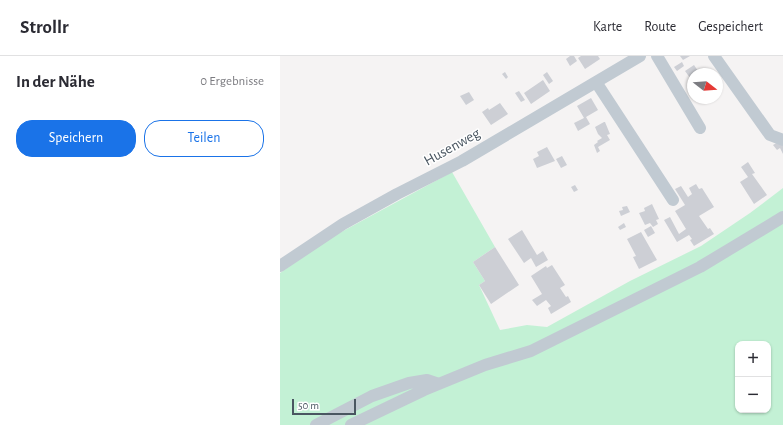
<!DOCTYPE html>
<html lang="de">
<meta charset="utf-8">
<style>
body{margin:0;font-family:"Alegreya Sans",sans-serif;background:#f7f7f7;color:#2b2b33}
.controls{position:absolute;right:12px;bottom:12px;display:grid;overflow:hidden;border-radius:8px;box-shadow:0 1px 3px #0004}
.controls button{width:36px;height:36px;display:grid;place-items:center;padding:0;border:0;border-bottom:1px solid #e1e1e2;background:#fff;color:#2b2b33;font:20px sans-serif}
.compass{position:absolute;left:407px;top:12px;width:36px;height:36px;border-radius:50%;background:#fff;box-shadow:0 1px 3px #0004;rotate:107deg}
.scale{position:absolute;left:12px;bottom:10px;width:64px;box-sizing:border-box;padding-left:4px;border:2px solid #4a5661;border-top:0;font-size:11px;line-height:14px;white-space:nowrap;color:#4a5661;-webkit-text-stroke:3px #fff;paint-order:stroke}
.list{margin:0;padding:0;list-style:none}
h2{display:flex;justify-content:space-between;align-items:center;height:52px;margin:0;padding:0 16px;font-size:17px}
h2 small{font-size:13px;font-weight:400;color:#7c7c81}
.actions{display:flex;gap:8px;padding:12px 16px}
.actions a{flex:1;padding:9px 0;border:1px solid #1a73e8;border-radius:16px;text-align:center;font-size:14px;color:#1a73e8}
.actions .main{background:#1a73e8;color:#fff}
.map{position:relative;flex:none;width:503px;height:369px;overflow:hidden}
header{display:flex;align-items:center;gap:24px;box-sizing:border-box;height:56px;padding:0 20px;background:#fff;border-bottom:1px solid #e1e1e2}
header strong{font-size:19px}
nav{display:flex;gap:22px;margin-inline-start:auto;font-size:14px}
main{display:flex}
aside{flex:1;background:#fff}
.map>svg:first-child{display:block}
.green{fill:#c3f1d5;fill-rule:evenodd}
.building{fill:#cdcfd5}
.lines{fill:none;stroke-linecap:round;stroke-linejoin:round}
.minor{stroke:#c1cad2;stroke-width:12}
.labels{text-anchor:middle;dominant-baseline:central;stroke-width:3;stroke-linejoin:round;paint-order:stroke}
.street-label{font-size:15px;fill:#4a5661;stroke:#fff}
</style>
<header>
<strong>Strollr</strong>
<nav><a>Karte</a><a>Route</a><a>Gespeichert</a></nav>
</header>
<main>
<aside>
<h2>In der Nähe<small>0 Ergebnisse</small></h2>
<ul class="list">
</ul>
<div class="actions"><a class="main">Speichern</a><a>Teilen</a></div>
</aside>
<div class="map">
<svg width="503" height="369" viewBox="0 0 503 369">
<rect width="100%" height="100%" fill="#f5f3f3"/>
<!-- green -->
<path class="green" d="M172,116l43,75 -22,15 12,19 -6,4 21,45 27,-5 20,2 83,-46 71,-35 49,-33 33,-25v237h-503v-152l52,-36zM458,288h30v66h-30z"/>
<!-- building -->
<path class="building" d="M290,0h4l3,5 -7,5 -4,-7z
M301,0h17l2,3 -15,10 -7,-11z
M400,0h10l-7,4z
M402,6l2,4 -7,5 -3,-4z
M414,9l6,9h-7v8l-8,-11z
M427,14l2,4h-9z
M225,16l3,5 -2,2 -4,-5z
M267,16l6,9 -4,3 -6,-9z
M263,24l7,11 -19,13 -7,-11z
M413,33v7l-1,1 -3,-5z
M239,35l6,9 -4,2 -6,-9z
M189,36l5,8 -8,5 -6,-9z
M311,42l7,12 -12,7 4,7 -12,7 -4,-8 10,-5 -7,-12z
M220,47l8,11 -17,11 -9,-13 6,-4 1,2z
M324,66h1l5,12 -3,1 3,5 -12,7 2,4 -3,2 -3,-8 4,-3 -1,-1 5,-3 -4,-4 -3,-7z
M500,85l3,5v8l-3,-6 -3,2 -4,-5z
M267,91l8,14 -18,7 -4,-9 6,-3 -2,-4z
M282,100l5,9 -6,3 -5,-9z
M468,106l7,11 -3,1 15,21 -13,9 -14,-22 8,-5 -7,-10z
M416,128l3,5 3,-1 12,19 -15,9 9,13 2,-1 4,6 -20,12 -4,-6 2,-1 -3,-4 -12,7 -13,-22 6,-3 9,17 7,-5 -11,-18 10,-6 -10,-16 6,-3 7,11 4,-3 -3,-6z
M295,129l3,5 -4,2 -3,-5z
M372,148l7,15 -3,1 2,4 -5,3 -3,-4 -5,2 -6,-12 6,-2 -1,-3z
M347,150l3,6 -9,4 -2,-5 4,-1 -1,-3z
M344,167l2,4 -6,3 -2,-3z
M371,170l4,7 -7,4 -4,-7z
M242,174l15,25 6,-4 5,9 -12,7 -5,-9 -7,5 -16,-24z
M361,176l16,28 -18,9 -6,-12 3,-1 -9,-17z
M215,191l24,38 -28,19 -12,-19 6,-4 -12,-19z
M272,209l13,20 -5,3 6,9 2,-1 3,6 -20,12 -3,-6 3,-2 -5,-6 -9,6 -5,-6 10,-6 -11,-18 15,-10 1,2z"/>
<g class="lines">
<!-- minor -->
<path class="minor" d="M377,0l43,72
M434,0l56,79 13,5
M316,26l77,118
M0,210l63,-42 54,-30 65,-33 178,-105
M36,369l56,-29 37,-13 18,-3 12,4
M71,369l73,-35 61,-25 46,-14 169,-84 83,-50"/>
</g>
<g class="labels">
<!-- street labels -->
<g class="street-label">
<text transform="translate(172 91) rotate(-29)">Husenweg</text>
</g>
</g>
</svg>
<div class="controls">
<button>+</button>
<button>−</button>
</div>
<svg class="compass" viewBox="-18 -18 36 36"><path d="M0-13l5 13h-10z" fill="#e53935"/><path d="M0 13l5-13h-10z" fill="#7c7c81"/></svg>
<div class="scale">50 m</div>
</div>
</main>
